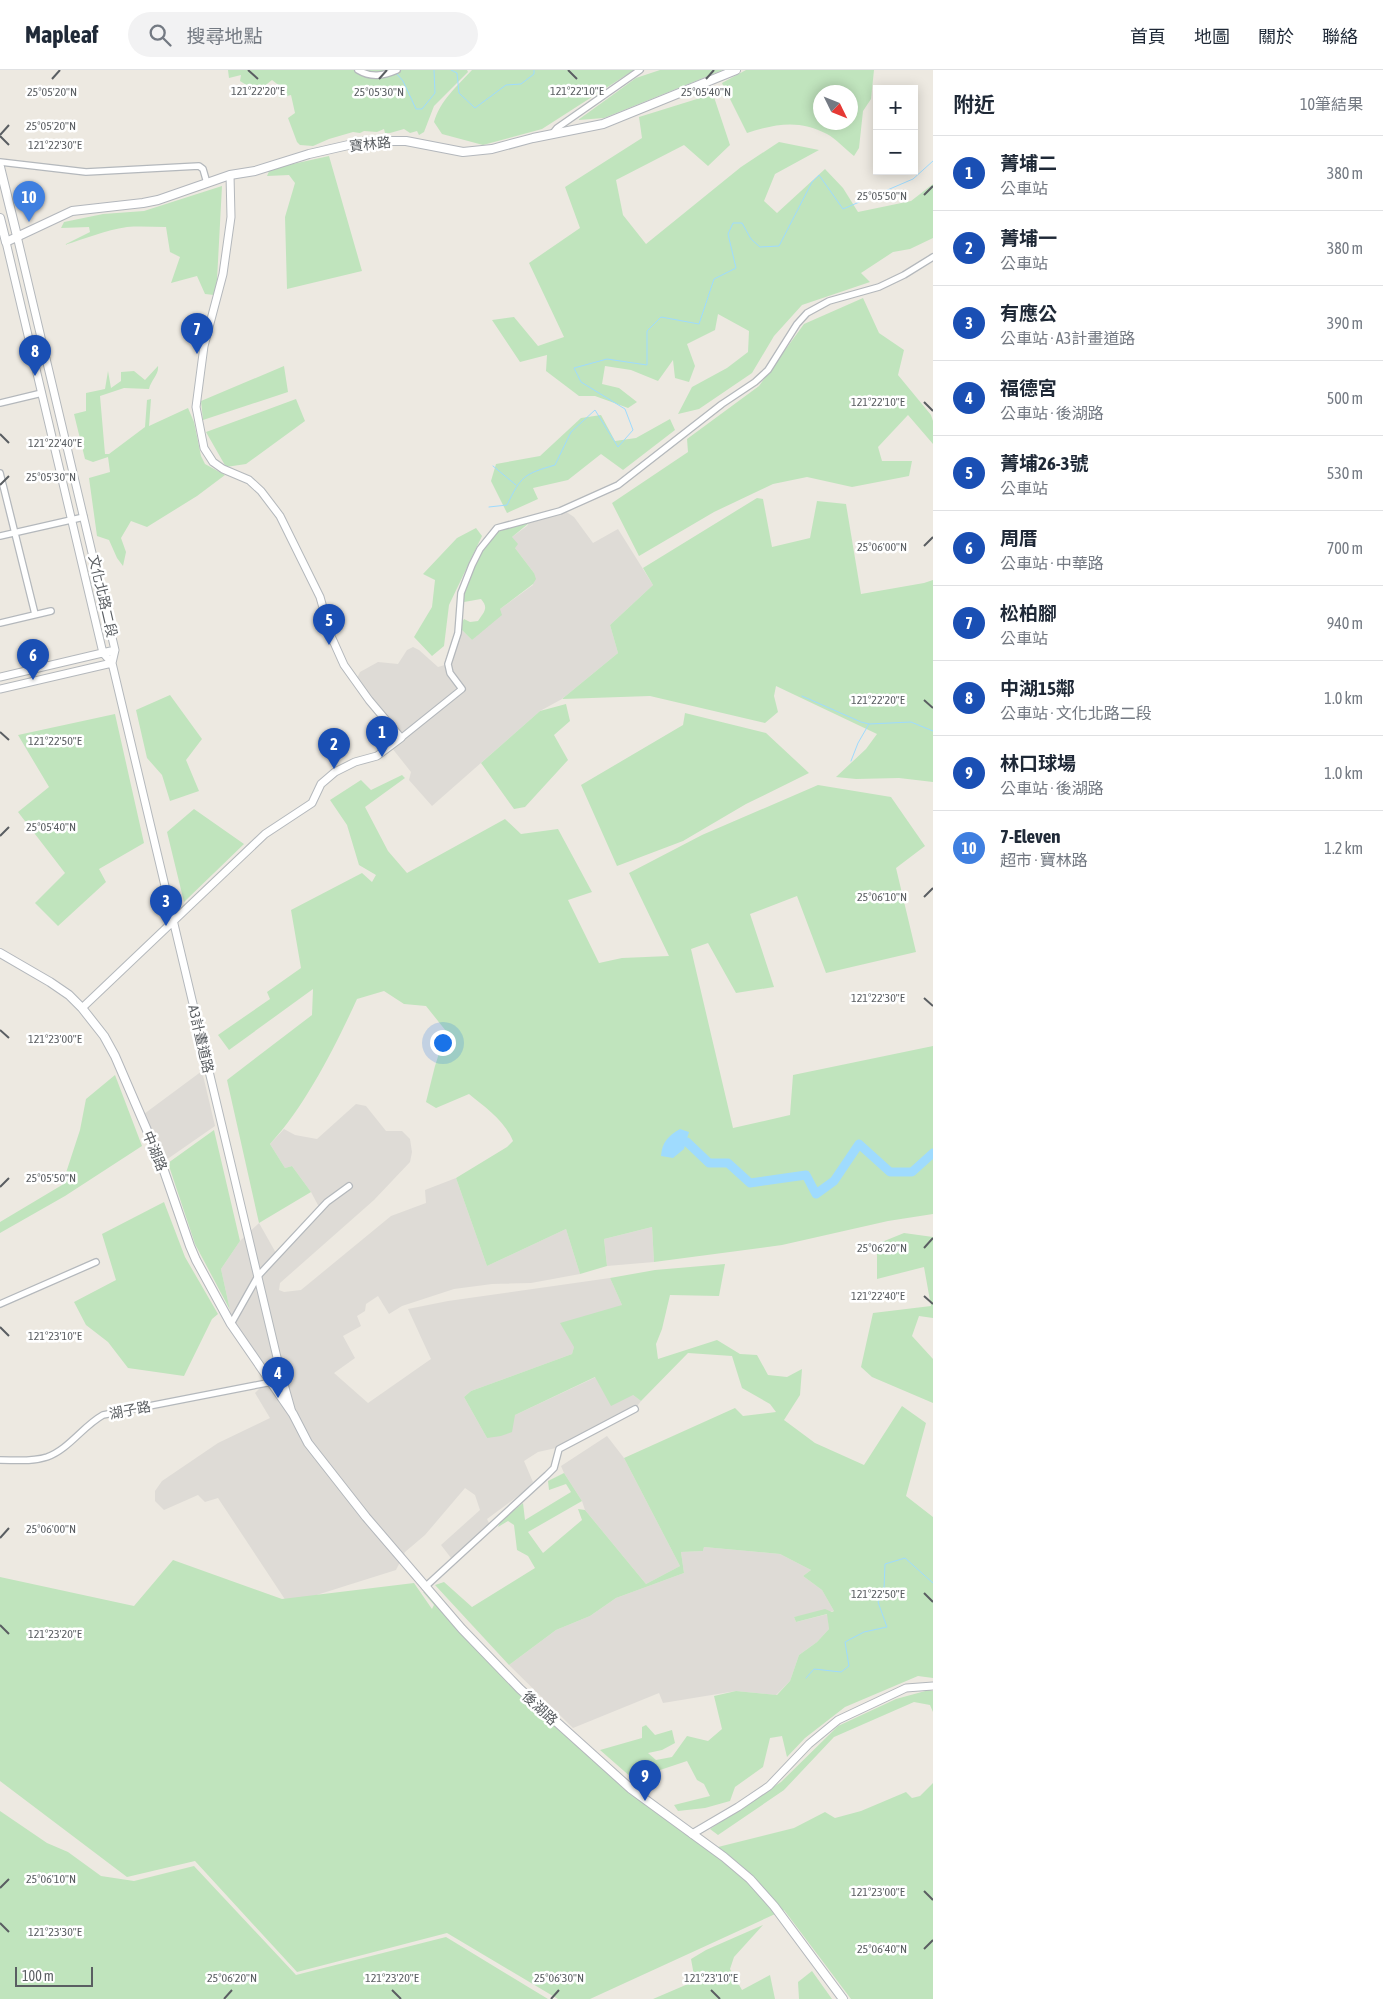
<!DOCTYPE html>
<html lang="zh-TW">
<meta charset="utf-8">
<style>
body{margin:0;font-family:"Asap Condensed","Noto Sans TC",sans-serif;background:#f2f2f3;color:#1f2937}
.controls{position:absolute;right:15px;top:15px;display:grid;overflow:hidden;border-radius:0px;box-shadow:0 2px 12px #0003}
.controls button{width:45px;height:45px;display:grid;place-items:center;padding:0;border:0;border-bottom:1px solid #e0e1e3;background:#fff;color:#1f2937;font:25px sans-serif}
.compass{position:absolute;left:813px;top:15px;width:45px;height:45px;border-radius:50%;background:#fff;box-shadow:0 2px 12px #0003;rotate:133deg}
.scale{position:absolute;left:15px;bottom:12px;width:78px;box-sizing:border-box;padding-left:5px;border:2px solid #5a5e62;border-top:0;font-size:14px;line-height:18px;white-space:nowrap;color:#5a5e62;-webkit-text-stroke:4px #fff;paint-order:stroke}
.you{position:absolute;left:442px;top:972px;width:18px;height:18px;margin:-12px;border:4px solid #fff;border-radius:50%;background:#1a73e8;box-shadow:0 0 0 8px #1a73e833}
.badge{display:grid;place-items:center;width:32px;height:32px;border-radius:50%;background:#e72e2c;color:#fff;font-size:16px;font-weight:700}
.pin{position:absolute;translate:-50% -41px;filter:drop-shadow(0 1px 2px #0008)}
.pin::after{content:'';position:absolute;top:26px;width:18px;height:15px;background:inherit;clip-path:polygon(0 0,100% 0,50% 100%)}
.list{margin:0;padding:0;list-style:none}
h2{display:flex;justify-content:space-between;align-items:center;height:65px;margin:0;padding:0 20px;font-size:21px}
h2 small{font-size:16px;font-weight:400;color:#747a83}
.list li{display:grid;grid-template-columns:32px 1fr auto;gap:15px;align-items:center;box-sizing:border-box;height:75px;padding:0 20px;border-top:1px solid #e0e1e3}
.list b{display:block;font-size:19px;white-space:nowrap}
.list p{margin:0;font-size:16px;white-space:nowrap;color:#747a83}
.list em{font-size:16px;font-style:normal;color:#747a83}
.icon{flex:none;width:28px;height:28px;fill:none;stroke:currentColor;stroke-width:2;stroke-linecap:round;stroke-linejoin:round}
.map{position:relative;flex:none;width:933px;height:1929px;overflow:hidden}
header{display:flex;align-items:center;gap:30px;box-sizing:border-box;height:70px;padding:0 25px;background:#fff;border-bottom:1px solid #e0e1e3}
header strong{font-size:24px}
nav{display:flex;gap:28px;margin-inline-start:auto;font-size:18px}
.search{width:350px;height:45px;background:#f2f2f3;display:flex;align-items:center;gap:12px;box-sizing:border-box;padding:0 18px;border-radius:28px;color:#747a83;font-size:19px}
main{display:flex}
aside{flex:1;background:#fff}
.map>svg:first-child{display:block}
.industrial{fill:#dedbd6}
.green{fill:#c0e4bd;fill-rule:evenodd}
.water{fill:#9fdbfe}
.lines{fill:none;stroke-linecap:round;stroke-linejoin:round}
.stream{stroke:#9fdbfe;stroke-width:1}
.river{stroke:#9fdbfe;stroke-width:9}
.minor-casing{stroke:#b4b8bc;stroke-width:8}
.tertiary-casing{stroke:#b4b8bc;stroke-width:9}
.secondary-casing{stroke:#b3b7bc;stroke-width:10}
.minor{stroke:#fff;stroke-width:5.5}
.tertiary{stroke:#fff;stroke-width:7}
.secondary{stroke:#fff;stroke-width:8}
.ticks{fill:none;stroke:#5a5e62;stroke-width:2}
.labels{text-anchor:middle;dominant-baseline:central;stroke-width:5;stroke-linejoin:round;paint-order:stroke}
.street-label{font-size:14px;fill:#5a5e62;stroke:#fff}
.ticks-label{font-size:12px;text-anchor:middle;fill:#5a5e62;stroke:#fff;stroke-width:5;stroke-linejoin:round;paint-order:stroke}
</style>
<header>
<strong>Mapleaf</strong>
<div class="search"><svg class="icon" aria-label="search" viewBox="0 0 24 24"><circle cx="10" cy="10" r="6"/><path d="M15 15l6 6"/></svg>搜尋地點</div>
<nav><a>首頁</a><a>地圖</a><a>關於</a><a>聯絡</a></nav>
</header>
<main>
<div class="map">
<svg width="933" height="1929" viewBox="0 0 933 1929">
<rect width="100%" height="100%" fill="#ede9e1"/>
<!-- industrial -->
<path class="industrial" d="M565,441l9,6 19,26 25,-14 35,56 -43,40 8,28 -56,46 -22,12 -108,95 -23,-26 2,-8 -23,-29 12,-9 -43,-53v-3l3,-6 18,-10 20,2 9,-14 6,-3 6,3 19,17 10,-3 11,-37 13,13 28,-31 33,-24 1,-12 -19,-25 -3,-11 15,-11 2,-3 -4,-3 20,-2z
M202,1001l13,55 -49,34 -22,-46z
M356,1034l10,2 20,25h16l8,8 2,13 -2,10 -36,38 -94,83 -1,7 5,2 17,-2 90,-74 35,-13 -1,-13 31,-12 31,88 79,-37 14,45 -49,9 -39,1 -38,5 -52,17 -13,8 -11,-18 -12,8 -1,7 -8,5 4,10 -18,10 12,22 -21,15 34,30 63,-44 -23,-50 40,-8 162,-23 12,27 -48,42 -2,7 -101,37 -7,6 23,41 28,-23 81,-38 37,18 8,6 -6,8 -79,39 -18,4 -14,9 9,21 -7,8 -39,29 4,8 -40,31 -10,-13 39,-35 -5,-15 -10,-7 -40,47 -20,17 -9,18 -108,34 -70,-106 -13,4 -7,-7 -34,15 -9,-9v-10l7,-10 56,-38 52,-25 -15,-25 16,-16 -43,-56 2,-11 -9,-41 19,-28 19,-18 17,30 43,-46 -8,-15 -19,-26 -7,2 -15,-24 14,-15 11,6 22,4z
M652,1157l2,35 -47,4 -3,-27z
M607,1366l17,22 56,108 -34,18 -61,-74 -3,-9 -18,-28 -3,-7z
M704,1477l76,7 31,16 -8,6 19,14 12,21 -40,6 2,5 32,-8 1,15 -12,13 -18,13 -9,26 -14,14 -40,-4 -73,12 -4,-10 -86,35 -64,-63 47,-35 34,-14 26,-18 68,-25 -3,-21 22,-1z"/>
<!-- green -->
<path class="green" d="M228,0h239l1,2 -34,34 -10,26 -5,3 -2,-4 -7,2 -6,-4 -14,4h-5l-1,-4 -7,3 -13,-1 -4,2 -7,-1 -24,7 -16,7 -13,-1 -3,-3 -9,-24 7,-5 -4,-18 -12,3 2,-11 -9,-7 -10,8 -14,-2 -8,-5 1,-6 -12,3z
M472,0h162l-92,59 -59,16 -41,-11 -8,-12c6,-21 23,-36 38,-52z
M660,0h63l-119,48 -26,2 58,-42z
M746,0h128l-3,29 -8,12 -4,37 -5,8c-9,-7 -18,-17 -27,-22 -28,-15 -52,-10 -80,-1l-25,-50zM821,22h30v30h-30z
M713,24l17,51 -22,21 -24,-21 -68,35 7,35 23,29 95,-77 38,-25 40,8 -44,24 -11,27 13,12 48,-44 18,19 15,24 53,-11 22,-17v54l-23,11 -17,3 -32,21 9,9 -68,23 -28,31 -22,37 -53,36 -21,5 14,-27 35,-19 21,-16 1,-21 -31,-17 -3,16 -28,14 8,22 -6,16 -14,-4 -2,-18 -15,21 -27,-11 -26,-4 -3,18 17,4 18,14 -9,6 -33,-12h-16l-33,-25 1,-16 -27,7 -28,-42 22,-3 24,29 26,-9 -35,-74 51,-35 -15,-41 77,-49 -3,-21z
M329,86l33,115 -75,18 -2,-72 10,-34 -6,-8 -22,1 3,-7z
M222,116l-5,94 -3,15 -9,-1 -8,-18 -26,7 9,-26 -10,-5 -4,-25c-13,0 -26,-1 -39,0 -22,3 -42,12 -63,18l26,-13 -1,-5 -28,1 3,-6 39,-8 41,-3z
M863,228l16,35 25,17 -6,25 33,40 2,6v23l-25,-29 -30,32 4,14h30l-3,15 -57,11 -45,-10 -34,7 -59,28 -75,44 -27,-53 76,-51 -1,-13 72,-53 45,-62z
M158,296c1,9 -7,14 -9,23l-25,-1 -24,8 5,58h4l36,-27 2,-27 4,-1 -2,27 39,-18 6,14 7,34 4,8 20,11 -28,21 -50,31 -16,-6 -10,17 5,14 -3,14 -6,-8 -8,-18 -12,-4 -8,-58 21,-6 -2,-15 -15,5 -8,-3 -11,-45 12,-3v-18l19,-4 3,-18 3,17 10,-7v-9l13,-1 11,9z
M284,296l4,26 -85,28 -2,-19z
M296,329l9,22 -59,43 -20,3 -20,-35z
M601,345l14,26 21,-3 34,-19 5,11 -52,40 -22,-16 -33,26 -35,8 5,11 -31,14 -16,-32 5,-17 44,-8 41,-38z
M757,428l6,1 9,48 38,-9 7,-37 29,3 15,90 63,-11 9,-3v202l-34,-4 -43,1 -20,-2 30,-28 11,-15 -101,-48 -2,10 4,16 -13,11 -115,-27 -88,3 56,-46 -8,-28 43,-40 -10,-17z
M525,450l4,3 -17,14 6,7 -3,4 19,25 2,6 -3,5 -33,25 2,6 -30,25 -13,-13 5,-8 6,3 8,-1c6,-9 11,-13 3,-22l-17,3v-16l27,-53z
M476,458l6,8 -33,69 -5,41 -12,10 -18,-19 18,-30 3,-27 -12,-6 34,-36z
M170,625l32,44 -16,21 13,31 -29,10 -8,-26 -15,-17 -11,-48z
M566,634l4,17 -16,14 14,25 -43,47 -11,2 -33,-46 59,-52z
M685,643l81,20 43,40 -63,31 -63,37 -66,25 -36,-81 102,-60z
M115,644l29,129 -45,26 7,13 -48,44 -23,-23 30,-30 -47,-61 31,-25 -31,-52z
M402,705l3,3 -40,29 23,44 19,22 98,-54 16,15 37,-5 34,63 -24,8 31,63 23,-5 47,-2 -40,-83 73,-38 116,-50 73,12 34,49 -29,22 20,84 -90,21 -29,-77 -47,18 24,73 -38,6 -28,-50 -17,6 42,179 57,-13 3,-40 140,-29v168l-45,7 -106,24 -128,17 -2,-35 -48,12 3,27 -27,8 -14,-45 -79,37 -31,-88 51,-31 6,-6c-8,-20 -28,-34 -44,-47l-33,14 -10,-6 9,-36 11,-35 -20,-25 -22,-2 -20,-13 -27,8c-22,48 -51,106 -87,145l15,24 7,-2 19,26 -52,31 -32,-143 85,-65 1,-26 -84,61 -11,-15 52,-36 -3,-7 34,-24 -10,-58 71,-37 10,9 4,-7 -17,-10 -12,-40 -17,-25 31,-20 10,10z
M194,739l50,35 -60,58 -17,-70z
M115,1005l27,71 -77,50 -65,37v-11l62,-37 18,-55 6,-31z
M214,1060l26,111 -19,28 9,41 -35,-66 -27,-81z
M164,1132l21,55 33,57 -6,5 -28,57 -56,-8 -20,-26 -22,-17 -12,-23 42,-22 -14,-46z
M904,1163l29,4v81l-14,-2 -7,20 21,23v44l-61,-26 -11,-10 12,-54 58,-7 -7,-39 -47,12v-35z
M725,1194l-6,32 -49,-1 -8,34 -6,15 2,15 59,-19 23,14 17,1 11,20 19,2 15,-8 -2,26 -16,25 31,23 49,22 38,-59 24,17 -20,73 27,21v161l-15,-2 -73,31 -40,31 -18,19 -5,-21 -12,2 -7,29 -28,20 -5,14 -25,7 -27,3 -4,-6 36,-9 -6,-12 -7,-4 -10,-19 -48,16 11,10 -2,5 -48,-42 42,-12v-11l4,-2 9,10 17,-5 3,13 -13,7 -14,3 8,7 16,-3 15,-21 21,5 14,-12 -8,-33 22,-5 41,4 13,-14 9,-26 18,-13 12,-13 -2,-15 -31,8 -2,-5 31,-8 7,3 2,-1 -12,-21 -19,-14 8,-6 -31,-16 -76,-7 -1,4 -22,1 3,21 -68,25 -26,18 -34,14 -47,35 -74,-80 9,-3 28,25 63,-39 -7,-12 -11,-6 -3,-25 -6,-4 -10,6 3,-6 22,-18 2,17 46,-28 -5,-8 -17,6 -1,-9 16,-8 18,28 -54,31 15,21 39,-33 -4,-11 7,1 61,74 34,-18 -56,-108 111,-50 8,8 33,-4 -6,-8 -28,-16 -10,-32 -44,-3 -47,48 -8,-6 -22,11 -16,-29 -80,38 -3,17 -11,4 -14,2 -23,-41 7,-6 101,-37 2,-7 -14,-24 62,-18 -12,-27 45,-8z
M173,1490l109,39 132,-16 18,26 2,-4 -11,-13h3c66,71 133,143 209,204 24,19 50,35 75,53l84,-21 31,-16 10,6 26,-7 45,-19 6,6 8,-2 13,-13v216h-82l-67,-89 -194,89h-32l-111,-66 -150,39 -102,-111 -68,16 -127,-96v-204l134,29z
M929,1620l4,1v21l-3,-7 -16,-3 -80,35 -50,53 -66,45 -8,-6 71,-47 57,-56 58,-27z
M0,1741l47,32 21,9 33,24 33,5 60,-15 102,109 150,-38 102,62h-548z
M763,1855l-29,32 -4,12 12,21 28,-15 5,24h-122l42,-18 -4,-22 15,-9z
M812,1901l20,28h-33l-1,-17z"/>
<!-- water -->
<path class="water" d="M680,1059l9,3 -5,17 -11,9 -12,-2c1,-14 7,-20 19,-27z"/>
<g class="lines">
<!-- stream -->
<path class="stream" d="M451,0l6,3 2,20 16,15 31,-23 15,-1 13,-10v-4
M396,3l7,8 13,28h6l13,-16 -1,-23
M493,396l23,19
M489,437l18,-2c14,-29 17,-31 48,-40l16,-33 24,-22 23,37 15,-17 -8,-21 -44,-27 -7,-14 33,-9 40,6v-34l14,-14 38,7 15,-45 22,-11 -8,-34 5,-11h9l9,16 9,8 19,-1 33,-64 7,-7 24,34 70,-30 20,-18
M802,626l59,26 8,2 42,-2 22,9
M851,691l7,-18 11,-19
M806,1608l8,-9 27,3 8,-6 -4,-24 19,-10 23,-5 -9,-25 6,-13 1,-25 20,-6 28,25"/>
<!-- river -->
<path class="river" d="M687,1072l22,21h19l22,20 56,-8 10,19 18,-13 25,-37 31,28h22l21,-19"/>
<defs>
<path id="minor" d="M358,0c13,8 25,6 39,0
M553,63l4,-5 83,-58
M0,92l86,10 113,-6 4,3 4,14
M0,333l42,-10
M0,403l35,141
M0,466l84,-19
M0,553l51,-12
M401,668l61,-49 -12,-16 -2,-9 10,-31 3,-40 11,-28 8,-16 17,-21 63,-17 58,-26 104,-81 33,-22 13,-12 29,-46 10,-11 22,-12 50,-14 25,-12 29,-18
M0,1234l96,-42
M231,1254l27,-48 69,-74 22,-16
M0,1390c15,0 32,2 47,-3 22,-8 36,-31 56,-42l169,-33
M425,1517l122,-112 7,-7 5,-19 76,-40"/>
<path id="tertiary" d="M17,166l98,414 -3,13
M6,172l97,411 9,10 168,707 11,39
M0,607l115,-27
M0,619l112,-26
M82,938l183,-174 47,-31 9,-19 14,-12 20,-10 22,-6 24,-18 -32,-38 -25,-35 -13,-29 -11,-39 -40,-81 -19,-25 -12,-11 -26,-11 -10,-7 -9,-14 -8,-41 8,-61 19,-72 8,-57 -1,-42
M692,1764l46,-27 31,-21 40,-42 29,-24 68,-32 27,-2"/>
<path id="secondary" d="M0,97l17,69
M0,148l6,24 66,-31 71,-8 15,-3 72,-25 25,-4 54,-17 57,-13h40l57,11 29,-3 41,-11 70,-14 133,-54
M0,883l50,29 19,13 13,13 22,28 11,20 47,109 28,81 6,14 35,64 62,90 15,29 58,74 96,112 58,60 111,100 93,68 26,22 24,27 69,93"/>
</defs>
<!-- minor casing -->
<use href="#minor" class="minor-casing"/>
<!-- tertiary casing -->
<use href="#tertiary" class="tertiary-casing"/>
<!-- secondary casing -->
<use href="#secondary" class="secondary-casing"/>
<!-- minor -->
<use href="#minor" class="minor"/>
<!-- tertiary -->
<use href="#tertiary" class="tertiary"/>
<!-- secondary -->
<use href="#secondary" class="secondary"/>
</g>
<!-- ticks -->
<path class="ticks" d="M248,0l10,9M568,0l9,9M52,9l8,-9M379,9l8,-9M706,9l8,-9M0,65l9,-10M0,66l9,9M924,125l9,-9M924,332l9,9M0,364l9,9M0,415l9,-9M924,476l9,-9M924,630l9,8M0,662l9,8M0,766l9,-9M924,827l9,-9M924,928l9,8M0,960l9,8M0,1117l9,-9M924,1178l9,-10M924,1226l9,8M0,1257l9,9M0,1468l9,-10M924,1523l9,9M0,1555l9,9M0,1818l9,-9M924,1821l9,9M0,1853l9,9M924,1879l9,-9M392,1920l9,9M711,1920l9,9M224,1929l8,-9M551,1929l8,-9"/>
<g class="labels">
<!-- street labels -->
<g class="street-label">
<text transform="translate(370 74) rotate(-6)">寶林路</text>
<text transform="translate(103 526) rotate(77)">文化北路二段</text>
<text transform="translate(201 969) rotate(77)">A3計畫道路</text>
<text transform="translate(155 1081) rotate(68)">中湖路</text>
<text transform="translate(130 1340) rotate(-11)">湖子路</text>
<text transform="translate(540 1638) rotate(43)">後湖路</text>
</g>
</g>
<g class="ticks-label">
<text x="258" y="25">121°22'20"E</text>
<text x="577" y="25">121°22'10"E</text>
<text x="52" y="26">25°05'20"N</text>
<text x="379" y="26">25°05'30"N</text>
<text x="706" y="26">25°05'40"N</text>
<text x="51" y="60">25°05'20"N</text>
<text x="55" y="79">121°22'30"E</text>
<text x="882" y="130">25°05'50"N</text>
<text x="878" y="336">121°22'10"E</text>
<text x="55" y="377">121°22'40"E</text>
<text x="51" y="411">25°05'30"N</text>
<text x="882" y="481">25°06'00"N</text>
<text x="878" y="634">121°22'20"E</text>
<text x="55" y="675">121°22'50"E</text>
<text x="51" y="761">25°05'40"N</text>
<text x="882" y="831">25°06'10"N</text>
<text x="878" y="932">121°22'30"E</text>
<text x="55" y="973">121°23'00"E</text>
<text x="51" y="1112">25°05'50"N</text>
<text x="882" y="1182">25°06'20"N</text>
<text x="878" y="1230">121°22'40"E</text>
<text x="55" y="1270">121°23'10"E</text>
<text x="51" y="1463">25°06'00"N</text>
<text x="878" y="1528">121°22'50"E</text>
<text x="55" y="1568">121°23'20"E</text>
<text x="51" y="1813">25°06'10"N</text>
<text x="878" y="1826">121°23'00"E</text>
<text x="55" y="1866">121°23'30"E</text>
<text x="882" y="1883">25°06'40"N</text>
<text x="232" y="1912">25°06'20"N</text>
<text x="559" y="1912">25°06'30"N</text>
<text x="392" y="1912">121°23'20"E</text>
<text x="711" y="1912">121°23'10"E</text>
</g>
</svg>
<div class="controls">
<button>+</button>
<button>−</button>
</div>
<svg class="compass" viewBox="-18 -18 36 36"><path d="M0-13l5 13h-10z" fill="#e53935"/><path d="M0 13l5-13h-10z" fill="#747a83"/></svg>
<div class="scale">100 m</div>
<div class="you"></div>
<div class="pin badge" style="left:382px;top:687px;background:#1a4fb4">1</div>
<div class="pin badge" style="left:334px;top:699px;background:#1a4fb4">2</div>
<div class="pin badge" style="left:166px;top:856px;background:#1a4fb4">3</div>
<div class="pin badge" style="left:278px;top:1328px;background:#1a4fb4">4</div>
<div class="pin badge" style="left:329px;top:575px;background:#1a4fb4">5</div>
<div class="pin badge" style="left:33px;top:610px;background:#1a4fb4">6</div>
<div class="pin badge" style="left:197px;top:284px;background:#1a4fb4">7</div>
<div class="pin badge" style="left:35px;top:306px;background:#1a4fb4">8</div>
<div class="pin badge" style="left:645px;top:1731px;background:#1a4fb4">9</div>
<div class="pin badge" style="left:29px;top:152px;background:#3f7fe0">10</div>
</div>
<aside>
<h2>附近<small>10筆結果</small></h2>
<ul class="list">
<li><span class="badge" style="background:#1a4fb4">1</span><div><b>菁埔二</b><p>公車站</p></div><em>380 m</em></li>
<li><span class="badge" style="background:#1a4fb4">2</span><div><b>菁埔一</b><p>公車站</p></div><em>380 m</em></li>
<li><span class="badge" style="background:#1a4fb4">3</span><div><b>有應公</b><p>公車站 · A3計畫道路</p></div><em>390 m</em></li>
<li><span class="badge" style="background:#1a4fb4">4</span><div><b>福德宮</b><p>公車站 · 後湖路</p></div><em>500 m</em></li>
<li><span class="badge" style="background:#1a4fb4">5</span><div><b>菁埔26-3號</b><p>公車站</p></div><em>530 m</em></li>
<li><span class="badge" style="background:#1a4fb4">6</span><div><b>周厝</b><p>公車站 · 中華路</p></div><em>700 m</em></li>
<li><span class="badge" style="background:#1a4fb4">7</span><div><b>松柏腳</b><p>公車站</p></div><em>940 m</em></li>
<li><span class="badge" style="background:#1a4fb4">8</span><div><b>中湖15鄰</b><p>公車站 · 文化北路二段</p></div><em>1.0 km</em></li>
<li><span class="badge" style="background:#1a4fb4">9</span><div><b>林口球場</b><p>公車站 · 後湖路</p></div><em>1.0 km</em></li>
<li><span class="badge" style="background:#3f7fe0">10</span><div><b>7-Eleven</b><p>超市 · 寶林路</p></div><em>1.2 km</em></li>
</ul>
</aside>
</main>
